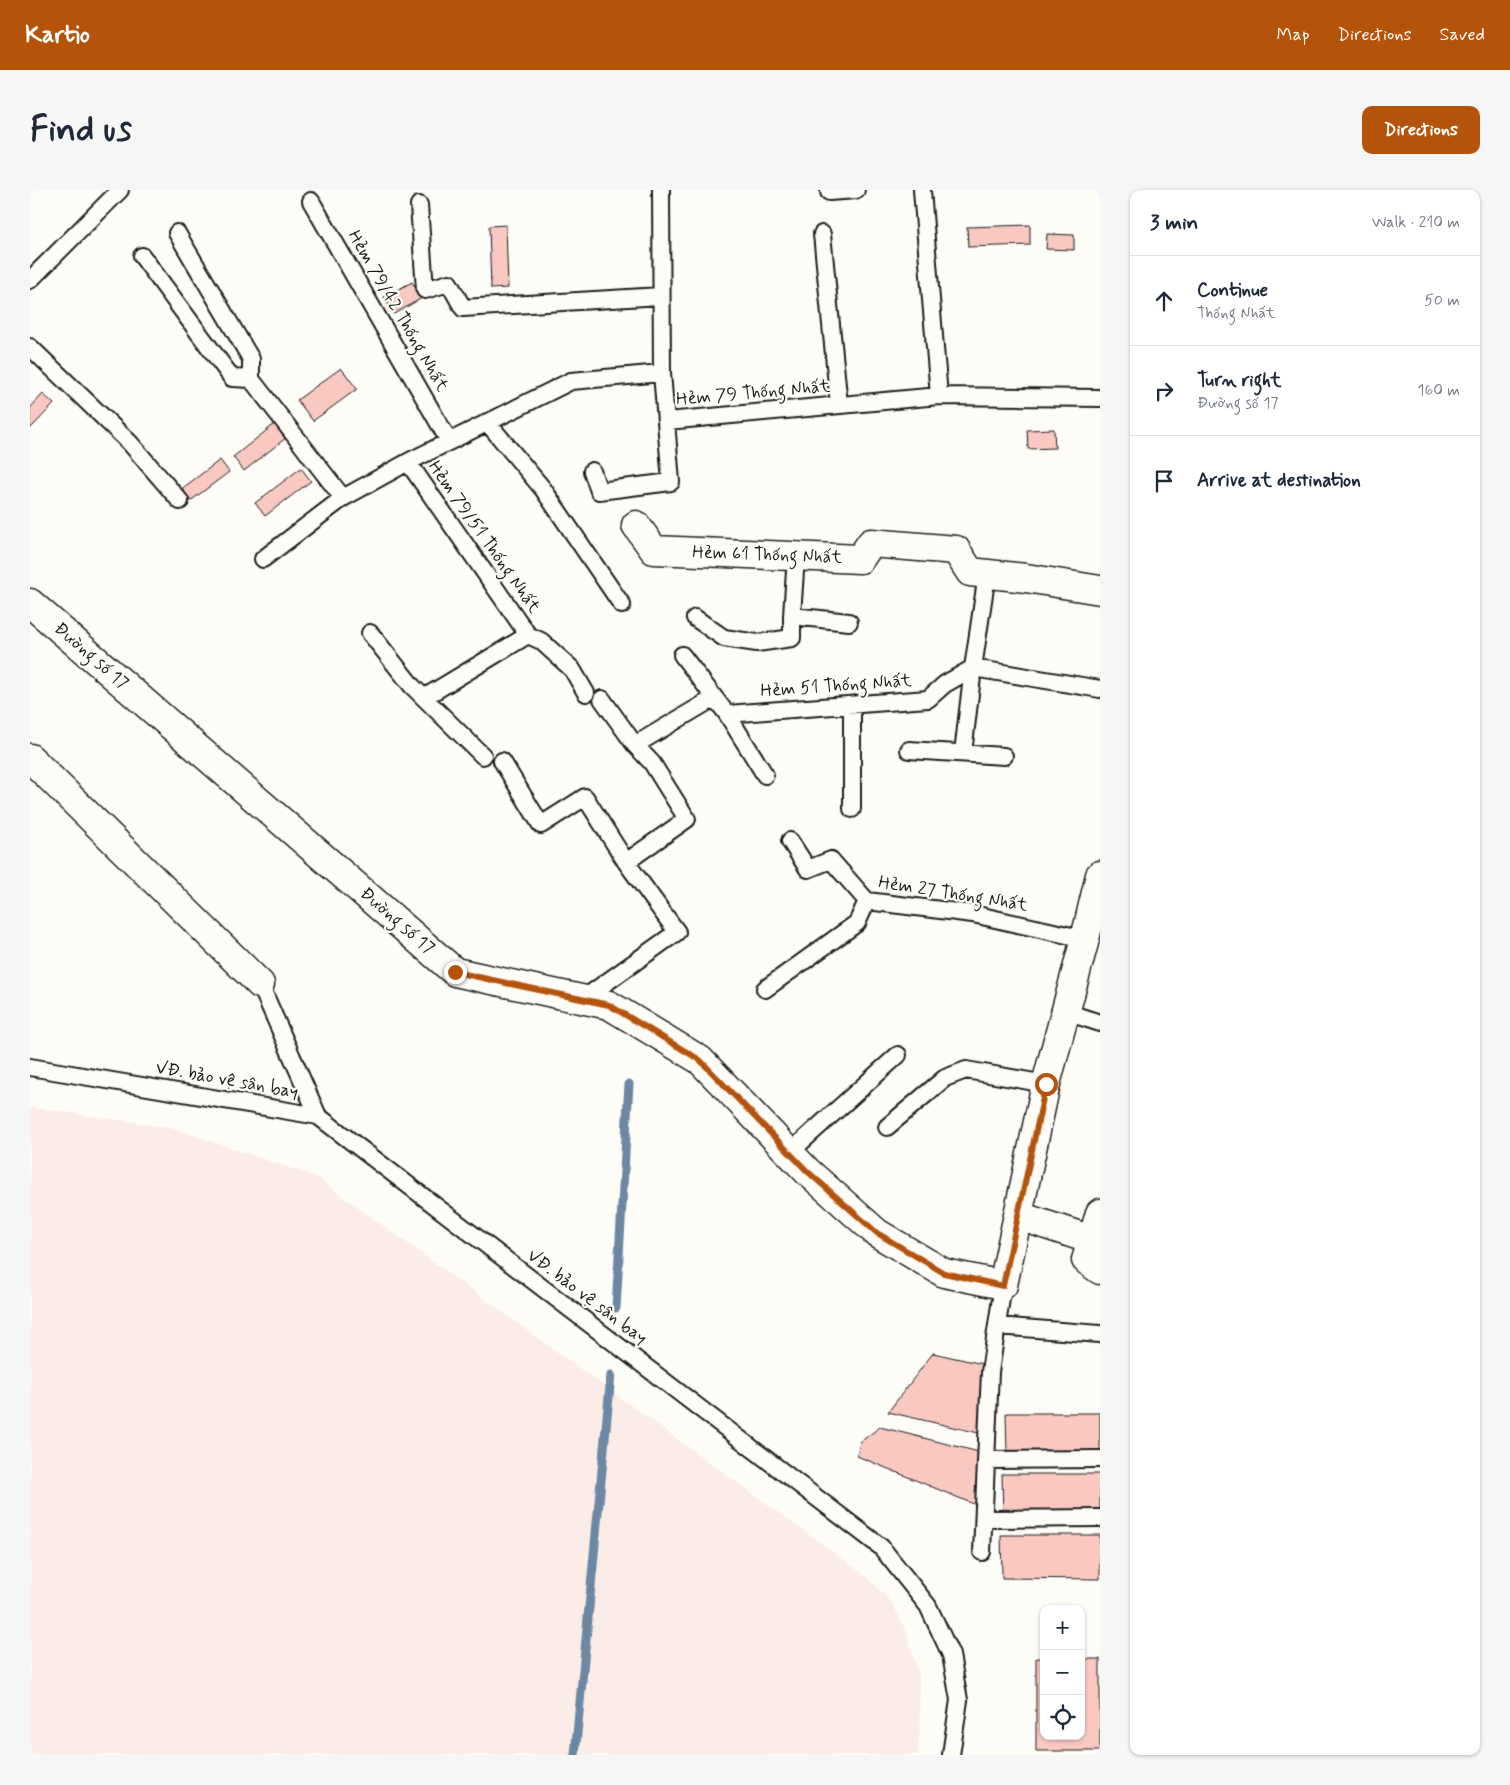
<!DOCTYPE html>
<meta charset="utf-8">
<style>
body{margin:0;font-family:Mynerve,sans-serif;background:#f6f6f7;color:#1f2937}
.controls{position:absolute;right:15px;bottom:15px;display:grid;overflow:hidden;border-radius:10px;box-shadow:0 1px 4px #0004}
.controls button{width:45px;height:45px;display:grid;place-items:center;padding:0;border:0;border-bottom:1px solid #e0e1e3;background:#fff;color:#1f2937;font:25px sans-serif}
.stop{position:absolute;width:15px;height:15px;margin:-11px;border:4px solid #b45309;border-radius:50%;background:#fff}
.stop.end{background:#b45309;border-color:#fff;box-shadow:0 1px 5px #0008}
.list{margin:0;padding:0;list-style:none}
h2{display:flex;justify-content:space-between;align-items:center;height:65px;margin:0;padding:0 20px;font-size:21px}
h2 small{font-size:16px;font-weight:400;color:#747a83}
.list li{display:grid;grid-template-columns:32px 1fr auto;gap:15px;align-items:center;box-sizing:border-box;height:90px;padding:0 20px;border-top:1px solid #e0e1e3}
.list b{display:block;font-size:19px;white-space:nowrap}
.list p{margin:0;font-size:16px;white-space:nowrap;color:#747a83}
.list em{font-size:16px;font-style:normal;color:#747a83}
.icon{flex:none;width:28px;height:28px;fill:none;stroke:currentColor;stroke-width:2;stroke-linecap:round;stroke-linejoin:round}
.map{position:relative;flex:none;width:1070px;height:1565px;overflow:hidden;border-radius:10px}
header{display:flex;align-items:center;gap:30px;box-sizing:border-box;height:70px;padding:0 25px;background:#b45309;color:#fff}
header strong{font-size:24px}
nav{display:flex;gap:28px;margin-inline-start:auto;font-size:18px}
.intro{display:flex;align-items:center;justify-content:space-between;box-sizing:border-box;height:120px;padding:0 30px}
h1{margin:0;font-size:35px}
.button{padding:12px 22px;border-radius:10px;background:#b45309;color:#fff;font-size:18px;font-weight:700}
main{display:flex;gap:30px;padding:0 30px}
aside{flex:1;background:#fff;border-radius:10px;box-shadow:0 1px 4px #0004}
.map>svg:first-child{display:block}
.built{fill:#fcece7}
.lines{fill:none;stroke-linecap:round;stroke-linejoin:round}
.stream{stroke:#6c88a4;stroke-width:9}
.building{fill:#f8c8c1;stroke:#1c1c1c}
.lane-casing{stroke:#1c1c1c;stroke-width:20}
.street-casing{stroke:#1c1c1c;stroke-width:31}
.lane{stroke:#fdfcf7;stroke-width:16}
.street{stroke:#fdfcf7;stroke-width:28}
.route{stroke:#b45309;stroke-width:6}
.labels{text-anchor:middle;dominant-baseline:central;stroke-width:4.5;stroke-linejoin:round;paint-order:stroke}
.street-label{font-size:18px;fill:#1c1c1c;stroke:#fdfcf7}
</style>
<header>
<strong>Kartio</strong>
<nav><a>Map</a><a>Directions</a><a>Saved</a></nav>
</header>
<div class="intro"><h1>Find us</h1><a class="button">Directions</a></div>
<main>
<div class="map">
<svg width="1070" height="1565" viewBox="0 0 1070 1565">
<rect width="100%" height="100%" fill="#fdfcf7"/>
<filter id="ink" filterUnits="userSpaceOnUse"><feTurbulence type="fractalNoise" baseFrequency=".02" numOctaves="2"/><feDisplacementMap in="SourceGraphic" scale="10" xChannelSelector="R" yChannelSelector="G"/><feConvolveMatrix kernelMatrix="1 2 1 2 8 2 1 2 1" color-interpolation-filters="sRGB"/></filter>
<g filter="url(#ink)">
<!-- built -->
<path class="built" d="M0,917l143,21 143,49 550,399 27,28 14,29 12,43 1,51 -2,28h-888z"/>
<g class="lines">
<!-- stream -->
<path class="stream" d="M586,1118l13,-224
M545,1565l36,-380"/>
</g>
<!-- building -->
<path class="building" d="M476,35l2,63 -17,1 -2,-63z
M1000,35v20l-62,2 -1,-20z
M1017,44l27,1v15l-28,-1z
M382,92l10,16 -28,16 -10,-17z
M311,178l16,21 -44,32 -16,-21z
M13,204l11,10 -24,25v-21z
M246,233l11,14 -43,34 -11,-14z
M1024,239l1,19 -27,1 -1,-19z
M190,270l9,12 -40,30 -9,-12z
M271,278l10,13 -46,35 -10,-13z
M903,1163l54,12 -4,69 -95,-22z
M976,1223h94v44l-93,-1z
M850,1237l103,26 -7,52 -119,-49 3,-14z
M972,1284h98v44h-97z
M971,1345h99v44l-98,-1z
M1006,1468h8v78h37v-77h19v92h-64z"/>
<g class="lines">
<defs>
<path id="lane" d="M892,0l17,206
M799,2l27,-2
M281,11l138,240
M389,15l6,85 24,-7 14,25 198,-12
M147,43l74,126v20l92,119
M792,44l17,171
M112,66l90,122 19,1
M0,90l90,-90
M0,157l100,96 50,58
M637,231l272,-25 161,2
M457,232l56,67 79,116
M378,272l120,173 13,6 31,28 14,24
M562,281l7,20 72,-9 -9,-109 -1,-183
M233,369l80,-61 65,-36 163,-81 91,-8
M762,426l4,-60
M665,428l29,20 33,5 35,-5v-22l57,6
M340,443l42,53 71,70
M652,465l45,59 201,-15 17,-15 28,-16 127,21
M395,507l103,-62
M572,509l33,46 17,18 35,56 -61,43
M822,515v104
M697,524l38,61
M605,555l79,-47
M879,560l95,6
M933,563l10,-85 14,-94
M472,571l39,64 44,-28 41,65 51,70 -94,67
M760,651l18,28 23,-9 36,41 106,13 112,25
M230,794l58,132
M735,799l92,-66 10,-22
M1036,822l34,11
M0,877l288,49 563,431 47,59 23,49 8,45 -8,55
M857,937l58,-49 21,-8 80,14
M759,963l109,-98
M967,1136l103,8
M956,1270l114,-1
M954,1329l116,-1
M952,1362l8,-180 13,-87"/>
<path id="street" d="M606,335l18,25 206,9 11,-16 85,7 14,22 56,6 74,12
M0,413l425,369 154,33 91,55 107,111 70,62 67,40 59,12 43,-201 39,-145 15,-64
M0,568l230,226
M989,1026l73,24 -6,20 14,10
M1062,1050l8,-27"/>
</defs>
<!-- lane casing -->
<use href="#lane" class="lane-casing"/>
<!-- street casing -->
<use href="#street" class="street-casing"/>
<!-- lane -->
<use href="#lane" class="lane"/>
<!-- street -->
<use href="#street" class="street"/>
</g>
</g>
<g class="lines" filter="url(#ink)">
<!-- route -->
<path class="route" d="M425,782l154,33 91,55 107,111 70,62 67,40 59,13 43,-202"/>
</g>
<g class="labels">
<!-- street labels -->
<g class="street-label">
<text transform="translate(368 121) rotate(60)">Hẻm 79/42 Thống Nhất</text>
<text transform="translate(723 203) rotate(-5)">Hẻm 79 Thống Nhất</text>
<text transform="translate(454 347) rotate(55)">Hẻm 79/51 Thống Nhất</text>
<text transform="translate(737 365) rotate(2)">Hẻm 61 Thống Nhất</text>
<text transform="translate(61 466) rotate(41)">Đường số 17</text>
<text transform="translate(806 496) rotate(-4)">Hẻm 51 Thống Nhất</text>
<text transform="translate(923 704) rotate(9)">Hẻm 27 Thống Nhất</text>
<text transform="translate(367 731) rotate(41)">Đường số 17</text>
<text transform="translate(197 890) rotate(10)">VĐ. bảo vệ sân bay</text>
<text transform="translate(557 1107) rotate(37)">VĐ. bảo vệ sân bay</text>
</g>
</g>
</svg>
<div class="controls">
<button>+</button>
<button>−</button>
<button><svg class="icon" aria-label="locate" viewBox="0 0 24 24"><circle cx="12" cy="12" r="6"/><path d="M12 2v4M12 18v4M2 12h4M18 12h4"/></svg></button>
</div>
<div class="stop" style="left:1016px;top:894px"></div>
<div class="stop end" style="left:425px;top:782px"></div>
</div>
<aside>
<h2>3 min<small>Walk · 210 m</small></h2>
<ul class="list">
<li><svg class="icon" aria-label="ahead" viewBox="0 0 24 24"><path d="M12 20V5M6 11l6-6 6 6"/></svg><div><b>Continue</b><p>Thống Nhất</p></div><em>50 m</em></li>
<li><svg class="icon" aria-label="right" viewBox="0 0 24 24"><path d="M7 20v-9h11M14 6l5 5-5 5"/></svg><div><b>Turn right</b><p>Đường số 17</p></div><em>160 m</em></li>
<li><svg class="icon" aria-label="arrive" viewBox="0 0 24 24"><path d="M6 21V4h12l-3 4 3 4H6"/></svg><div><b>Arrive at destination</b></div></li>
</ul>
</aside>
</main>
